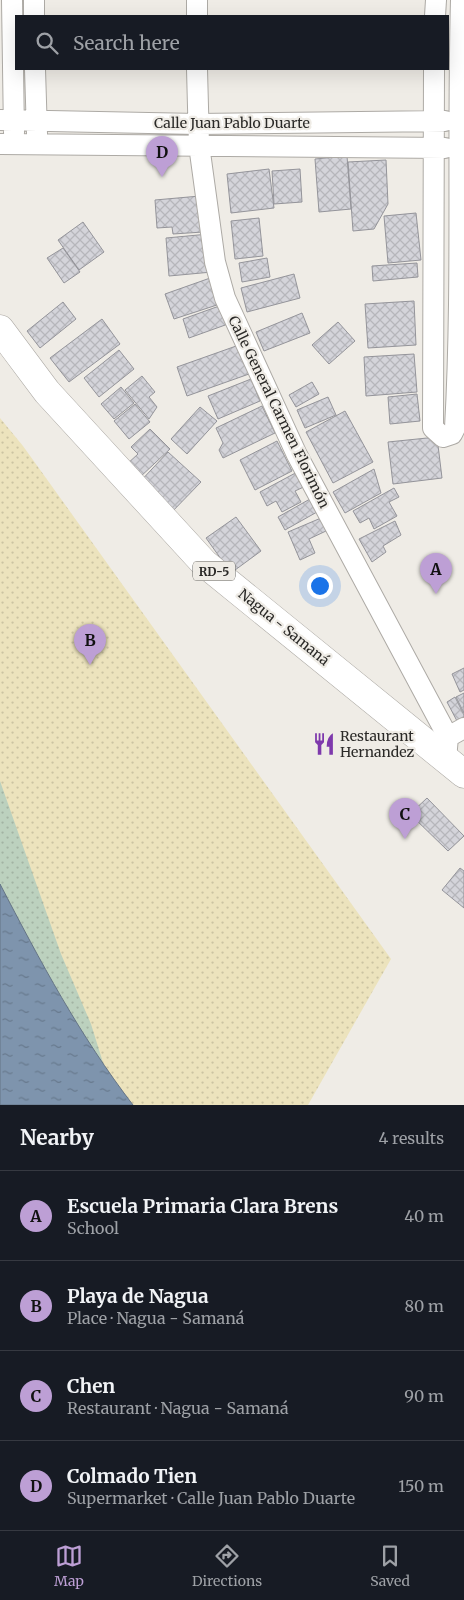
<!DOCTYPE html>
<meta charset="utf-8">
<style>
body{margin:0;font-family:Merriweather,serif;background:#20242c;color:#f1f3f6}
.you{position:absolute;left:319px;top:585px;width:18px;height:18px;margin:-12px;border:4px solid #fff;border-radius:50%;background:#1a73e8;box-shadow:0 0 0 8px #1a73e833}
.badge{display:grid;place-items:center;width:32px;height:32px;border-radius:50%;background:#bd9fd5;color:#111;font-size:16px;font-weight:700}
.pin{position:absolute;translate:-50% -41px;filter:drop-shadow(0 1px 2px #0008)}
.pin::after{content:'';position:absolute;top:26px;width:18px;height:15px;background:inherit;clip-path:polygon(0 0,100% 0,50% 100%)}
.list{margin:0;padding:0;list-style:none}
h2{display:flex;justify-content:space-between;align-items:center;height:65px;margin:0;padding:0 20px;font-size:21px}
h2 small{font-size:16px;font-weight:400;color:#9ea1a6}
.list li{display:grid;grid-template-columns:32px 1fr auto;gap:15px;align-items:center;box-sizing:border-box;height:90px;padding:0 20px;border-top:1px solid #363941}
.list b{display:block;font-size:19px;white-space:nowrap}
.list p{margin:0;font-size:16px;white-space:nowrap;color:#9ea1a6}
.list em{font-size:16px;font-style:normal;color:#9ea1a6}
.icon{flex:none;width:28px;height:28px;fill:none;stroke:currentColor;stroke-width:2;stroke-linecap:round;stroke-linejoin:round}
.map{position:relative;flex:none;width:464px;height:1105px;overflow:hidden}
.search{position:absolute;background:#171b24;box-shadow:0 5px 20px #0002;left:15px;right:15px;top:15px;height:55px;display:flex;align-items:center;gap:12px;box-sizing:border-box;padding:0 18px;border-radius:0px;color:#9ea1a6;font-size:19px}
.sheet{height:425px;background:#171b24}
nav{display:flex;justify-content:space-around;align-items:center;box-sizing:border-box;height:70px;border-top:1px solid #363941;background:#171b24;font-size:14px;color:#9ea1a6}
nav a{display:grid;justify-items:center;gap:2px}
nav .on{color:#bd9fd5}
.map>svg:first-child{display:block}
.sand{fill:url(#sand-dots)}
.park{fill:url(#park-dots)}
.water{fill:url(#water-ripples);stroke:#657485}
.building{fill:url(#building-cross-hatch);stroke:#94949a}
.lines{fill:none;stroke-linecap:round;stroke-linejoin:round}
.street-casing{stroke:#adaaa5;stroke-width:22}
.primary-casing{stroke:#adaaa5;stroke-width:29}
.street{stroke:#fff;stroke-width:20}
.primary{stroke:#fff;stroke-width:28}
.labels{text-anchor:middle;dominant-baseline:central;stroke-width:4.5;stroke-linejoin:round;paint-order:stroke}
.shield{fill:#efece6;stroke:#656460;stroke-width:1}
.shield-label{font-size:12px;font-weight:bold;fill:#2a2927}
.street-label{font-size:14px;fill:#2a2927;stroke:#efece6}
.poi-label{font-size:14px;fill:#2a2927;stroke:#efece6;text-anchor:start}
</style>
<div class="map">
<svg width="464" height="1105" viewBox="0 0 464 1105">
<defs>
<pattern id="sand-dots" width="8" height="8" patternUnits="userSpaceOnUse" patternTransform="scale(1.25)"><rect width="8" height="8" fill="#ece3bd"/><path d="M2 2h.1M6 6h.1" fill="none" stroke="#cbc3a2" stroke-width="1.8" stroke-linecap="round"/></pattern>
<pattern id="park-dots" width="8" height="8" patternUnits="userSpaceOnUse" patternTransform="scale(1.25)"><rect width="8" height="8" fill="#bcd1be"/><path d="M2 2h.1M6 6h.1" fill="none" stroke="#a2b3a3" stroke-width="1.8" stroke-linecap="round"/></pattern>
<pattern id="water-ripples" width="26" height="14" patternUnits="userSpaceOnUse" patternTransform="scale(1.25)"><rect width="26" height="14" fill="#7e94ad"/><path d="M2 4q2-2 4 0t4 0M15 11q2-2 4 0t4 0" fill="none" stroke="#67798d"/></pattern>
<pattern id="building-cross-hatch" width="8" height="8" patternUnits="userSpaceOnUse" patternTransform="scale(1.25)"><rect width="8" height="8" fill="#d4d4da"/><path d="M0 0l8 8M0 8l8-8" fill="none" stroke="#b6b6bb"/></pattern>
</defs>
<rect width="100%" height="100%" fill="#efece6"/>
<!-- sand -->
<path class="sand" d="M0,418l23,28 368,513 -83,146h-175l-31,-40 -102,-181z"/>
<!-- park -->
<path class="park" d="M0,781l61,173 30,70 23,74 -114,7z"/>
<!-- water -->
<path class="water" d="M0,884c40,77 80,152 133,221h-133z"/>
<!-- building -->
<path class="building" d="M347,156l4,53 -32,3 -4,-53z
M386,160l2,44 -14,25 -21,2 -5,-69z
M269,169l5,39 -43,5 -4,-39z
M300,169l2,33 -28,2 -2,-33z
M200,196l3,36 -30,2 -1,-7 -15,1 -2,-28z
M416,213l5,47 -33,3 -4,-47z
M259,218l4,38 -28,3 -4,-38z
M83,222l21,30 -25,18 -21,-30z
M209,234l3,38 -43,4 -3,-38z
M63,248l17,24 -16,11 -17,-25z
M267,258l3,19 -28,5 -3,-19z
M417,263l1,14 -45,4 -1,-15z
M294,274l6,24 -53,14 -6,-24z
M213,277l10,26 -49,16 -9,-25z
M414,301l2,44 -48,3 -3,-44z
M63,302l13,17 -36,29 -13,-17z
M222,305l6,19 -39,14 -6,-19z
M302,313l8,20 -46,18 -8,-19z
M102,319l18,25 -51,38 -19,-24z
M338,322l17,19 -26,23 -17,-19z
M239,345l10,29 -62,22 -10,-29z
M119,350l15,19 -35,28 -15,-19z
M414,354l3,38 -51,4 -2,-39z
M142,376l13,16 -6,5 8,10 -8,12 -24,-29z
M251,379l9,22 -42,18 -10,-23z
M312,382l7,12 -23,13 -7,-12z
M121,387l13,16 -20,16 -13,-15z
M417,394l3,27 -30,3 -2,-27z
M328,397l8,18 -31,13 -8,-18z
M135,404l15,18 -21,17 -15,-18z
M262,406l13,27 -52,25 -4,-8 4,-7 -7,-15z
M200,407l17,14 -30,33 -16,-15z
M345,411l28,51 -40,21 -27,-51z
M150,429l20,20 -31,29 -13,-13 12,-11 -7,-7z
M437,437l5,41 -49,6 -5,-42z
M277,441l15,30 -37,19 -15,-30z
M168,452l33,30 -33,34 -32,-30z
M374,469l7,24 -36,20 -12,-21z
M301,470l7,15 -13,6 6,11 -19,10 -6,-11 -9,5 -7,-14z
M394,488l5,9 -10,5 8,14 -23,13 -5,-11 -9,5 -7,-12z
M310,499l7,13 -32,18 -7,-13z
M236,517l25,34 -30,22 -25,-35z
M321,518l5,13 -17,8 6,14 -15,7 -12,-28z
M395,521l6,14 -18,11 3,6 -14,10 -13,-23z
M464,668v22l-4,2 -8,-18z
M464,693v20l-8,-16z
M455,697l9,18v3l-7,3 -10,-19z
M427,798l37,38 -16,15 -38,-37z
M460,868l4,3v37l-22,-18z"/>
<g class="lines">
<defs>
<path id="street" d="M12,0l2,133
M34,0v16
M197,16v-16
M435,16l1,-16
M35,69l2,65
M197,69l2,76 16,117 10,36 72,157 151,282 -2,22
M434,69l-1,359 10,9 9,-3 3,-6c8,-143 2,-285 6,-428
M0,120l198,4 247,-3
M0,144l445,4
M448,737l16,-9"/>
<path id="primary" d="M0,329l47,63 157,171 260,211"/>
</defs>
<!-- street casing -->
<use href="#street" class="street-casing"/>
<!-- primary casing -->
<use href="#primary" class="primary-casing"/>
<!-- street -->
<use href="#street" class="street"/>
<!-- primary -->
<use href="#primary" class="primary"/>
</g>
<!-- icons -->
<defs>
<symbol id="restaurant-bare" viewBox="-9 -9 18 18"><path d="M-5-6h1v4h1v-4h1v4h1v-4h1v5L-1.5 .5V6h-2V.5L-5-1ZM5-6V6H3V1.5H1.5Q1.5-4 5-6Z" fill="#7e39ac" stroke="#efece6" stroke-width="2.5" paint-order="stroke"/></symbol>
</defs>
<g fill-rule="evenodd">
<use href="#restaurant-bare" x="308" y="728" width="32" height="32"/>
</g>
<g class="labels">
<!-- shield labels -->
<rect class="shield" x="193" y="561.5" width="42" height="19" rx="4"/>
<g class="shield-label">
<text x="214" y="571">RD-5</text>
</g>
<!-- street labels -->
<g class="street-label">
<text x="232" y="123">Calle Juan Pablo Duarte</text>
<text transform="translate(279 412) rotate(64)">Calle General Carmen Florimón</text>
<text transform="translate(284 627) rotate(39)">Nagua - Samaná</text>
</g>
<!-- poi labels -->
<g class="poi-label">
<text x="340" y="736">Restaurant<tspan x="340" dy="16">Hernandez</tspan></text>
</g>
</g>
</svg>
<div class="you"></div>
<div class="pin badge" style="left:436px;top:594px">A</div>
<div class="pin badge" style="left:90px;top:665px">B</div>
<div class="pin badge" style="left:405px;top:839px">C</div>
<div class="pin badge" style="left:162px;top:177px">D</div>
<div class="search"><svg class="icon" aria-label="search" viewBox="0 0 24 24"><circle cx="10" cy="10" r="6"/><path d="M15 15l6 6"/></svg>Search here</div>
</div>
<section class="sheet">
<h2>Nearby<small>4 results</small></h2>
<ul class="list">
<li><span class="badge">A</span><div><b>Escuela Primaria Clara Brens</b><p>School</p></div><em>40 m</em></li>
<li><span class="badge">B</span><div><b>Playa de Nagua</b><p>Place · Nagua - Samaná</p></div><em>80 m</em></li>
<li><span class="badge">C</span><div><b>Chen</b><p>Restaurant · Nagua - Samaná</p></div><em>90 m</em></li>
<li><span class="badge">D</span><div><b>Colmado Tien</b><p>Supermarket · Calle Juan Pablo Duarte</p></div><em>150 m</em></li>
</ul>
</section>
<nav>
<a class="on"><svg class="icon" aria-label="map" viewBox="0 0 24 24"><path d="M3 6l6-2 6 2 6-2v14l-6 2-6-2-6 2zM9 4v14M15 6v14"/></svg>Map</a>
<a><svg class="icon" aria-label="directions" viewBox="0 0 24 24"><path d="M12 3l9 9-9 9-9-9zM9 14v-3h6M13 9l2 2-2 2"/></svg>Directions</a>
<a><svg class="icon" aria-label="saved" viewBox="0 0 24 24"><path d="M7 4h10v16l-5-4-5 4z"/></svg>Saved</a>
</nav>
